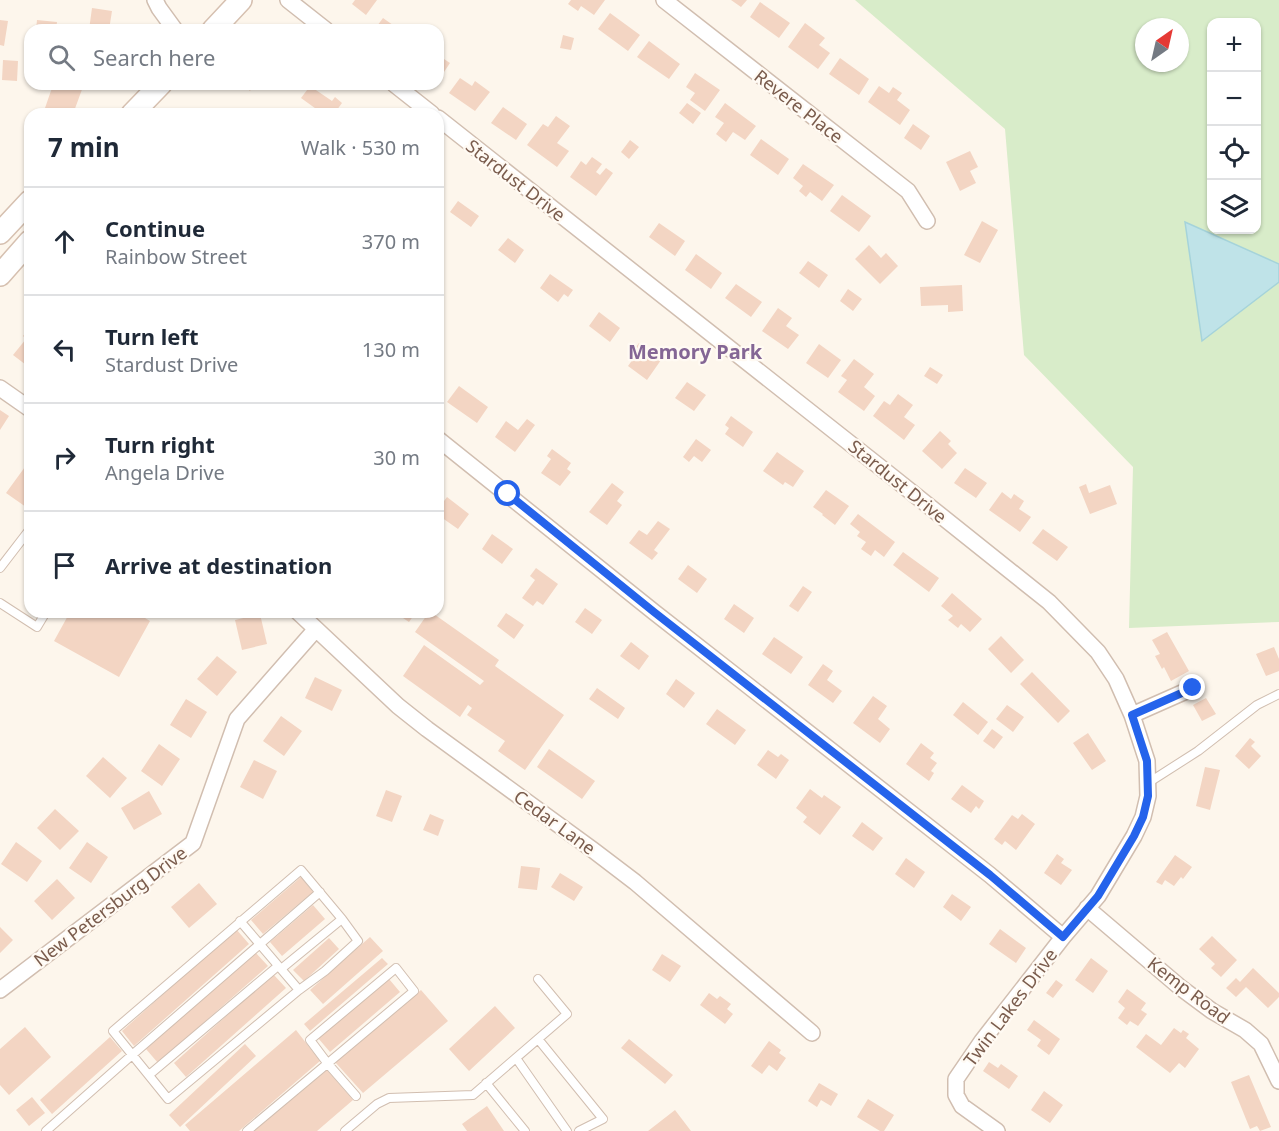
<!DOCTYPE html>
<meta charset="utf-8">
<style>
body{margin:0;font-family:"Noto Sans",sans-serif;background:#f2f2f3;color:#1f2937}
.controls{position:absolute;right:18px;top:18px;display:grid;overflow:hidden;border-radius:12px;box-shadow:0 2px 4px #0004}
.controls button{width:54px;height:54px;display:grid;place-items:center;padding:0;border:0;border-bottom:2px solid #e0e1e3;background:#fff;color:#1f2937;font:30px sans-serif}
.compass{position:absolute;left:1135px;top:18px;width:54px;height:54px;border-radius:50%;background:#fff;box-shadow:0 2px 4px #0004;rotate:34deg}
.stop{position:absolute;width:18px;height:18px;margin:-14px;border:4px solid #2563eb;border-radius:50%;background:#fff}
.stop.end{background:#2563eb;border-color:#fff;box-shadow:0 2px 6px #0008}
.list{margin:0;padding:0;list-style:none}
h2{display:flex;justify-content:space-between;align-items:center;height:78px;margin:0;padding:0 24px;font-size:26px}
h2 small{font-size:20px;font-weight:400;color:#747a83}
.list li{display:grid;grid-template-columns:39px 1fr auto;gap:18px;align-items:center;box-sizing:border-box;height:108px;padding:0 24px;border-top:2px solid #e0e1e3}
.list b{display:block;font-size:22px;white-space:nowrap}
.list p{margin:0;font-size:20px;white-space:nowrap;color:#747a83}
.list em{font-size:20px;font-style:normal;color:#747a83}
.icon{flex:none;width:33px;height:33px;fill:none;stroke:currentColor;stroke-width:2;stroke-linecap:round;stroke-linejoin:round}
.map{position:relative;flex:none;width:1279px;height:1131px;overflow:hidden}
.search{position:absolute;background:#fff;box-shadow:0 2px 4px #0004;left:24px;top:24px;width:420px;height:66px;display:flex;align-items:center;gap:15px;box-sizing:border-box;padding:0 21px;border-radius:18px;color:#747a83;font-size:22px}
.panel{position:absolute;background:#fff;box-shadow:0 2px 4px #0004;left:24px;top:108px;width:420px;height:510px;border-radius:18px}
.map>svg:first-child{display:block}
.green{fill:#d8ecc9;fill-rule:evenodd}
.water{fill:#bfe3e8;stroke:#a5d3da;stroke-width:1.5}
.building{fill:#f3d5c3}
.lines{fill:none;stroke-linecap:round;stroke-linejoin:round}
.service-casing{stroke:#d1beb0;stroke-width:10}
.minor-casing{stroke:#d1beb0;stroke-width:18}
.secondary-casing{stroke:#d6c0b0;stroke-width:24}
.service{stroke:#fff;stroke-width:8}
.minor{stroke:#fff;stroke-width:15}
.secondary{stroke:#fff;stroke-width:21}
.route{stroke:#2563eb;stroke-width:8}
.labels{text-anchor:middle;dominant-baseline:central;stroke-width:4.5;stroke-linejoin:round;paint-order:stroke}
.street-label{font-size:18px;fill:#7a5c4d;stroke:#fffaf3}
.neighbourhood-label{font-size:20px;font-weight:bold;fill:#846695;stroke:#fffaf3}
</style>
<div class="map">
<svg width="1279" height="1131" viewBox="0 0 1279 1131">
<rect width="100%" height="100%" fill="#fdf6ec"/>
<!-- green -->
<path class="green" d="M855,0h424v622l-150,6 4,-161 -109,-112 -19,-226zM1212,22h44v208h-44zM1144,27h36v36h-36z"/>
<!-- water -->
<path class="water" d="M1185,222l94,42v18l-77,59z"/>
<!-- building -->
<path class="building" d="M355,0h22l-11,15 -14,-11z
M571,0h34l-11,15 -13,-9 -3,5 -10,-7z
M731,0h16l-6,7z
M760,2l30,21 -11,15 -29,-21z
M92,8l20,3 -3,19h-20z
M610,13l30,22 -12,16 -30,-22z
M383,18l17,12h-26z
M0,20l8,1 -4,25 -4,-1z
M37,20l20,2 -1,8h-20z
M805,23l20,15 -6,7 11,8 -12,16 -30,-22z
M563,35l11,3 -3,12 -11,-2z
M649,41l31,23 -11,15 -32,-22z
M438,55l12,8 -10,15 -2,-1z
M840,58l29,21 -10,16 -30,-21z
M3,60l15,1 -1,20 -15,-1z
M695,73l25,17 -15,21 -15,-11 5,-7 -9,-6z
M460,78l12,8 3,-5 15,11 -15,19 -26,-18z
M63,84h21l-11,30h-12l-16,-6 8,-23 9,3z
M241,84h14l-5,7z
M310,86l22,15 3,-4 7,6 -8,11h-16l1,-3 -18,-13z
M879,86l10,7 4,-6 9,6 -5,7 13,10 -10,15 -32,-23z
M687,103l14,10 -8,11 -14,-11z
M725,103l31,23 -11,14 -12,-8 -7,10 -10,-8 8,-11 -9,-6z
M503,107l24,17 -11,16 -25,-17z
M556,116l14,10 -13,17 12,8 -12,16 -30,-22 16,-21 5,3z
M913,124l17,12 -9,14 -17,-12z
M761,139l28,20 -11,16 -28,-20z
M630,140l9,7 -10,12 -8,-7z
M970,151l8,16 -8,4 6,12 -16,8 -14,-29z
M592,157l10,7 -6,8 4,3 6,-7 7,5 -17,23 -26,-19 11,-16 5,4z
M803,164l31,21 -12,16 -12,-9 -4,5 -7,-6 4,-5 -10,-8z
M842,195l29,21 -12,16 -29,-21z
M458,201l21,15 -8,11 -21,-15z
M982,221l16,9 -18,33 -16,-8z
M659,223l26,18 -10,15 -26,-19z
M508,238l16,12 -9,13 -17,-13z
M869,245l12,13 5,-5 12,13 -18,18 -25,-25z
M696,254l26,19 -11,16 -26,-19z
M808,261l20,14 -9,13 -20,-15z
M550,274l23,16 -5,7 -4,-3 -6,8 -18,-14z
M736,284l26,18 -11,15 -26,-19z
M962,285l1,26 -15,1v-7l-27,1 -1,-19z
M848,289l14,10 -9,12 -13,-10z
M778,308l14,10 -6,8 13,9 -11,14 -26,-18z
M599,312l21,16 -10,14 -21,-16z
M30,327v41l-17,-13 13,-16 -3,-3z
M639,343l22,17 -14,20 -19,-14 8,-11 -4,-3z
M819,344l22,16 -13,18 -22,-15z
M854,359l20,15 -10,13 11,9 -11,15 -26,-19 9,-12 -6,-4z
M930,367l13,8 -6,9 -13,-8z
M687,382l19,13 -12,16 -19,-13z
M459,386l29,21 -11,16 -30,-21z
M898,394l15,11 -9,12 11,8 -11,15 -31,-24 11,-15 6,4z
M0,410l9,6 -9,14z
M731,416l22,16 -10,15 -18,-13 4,-6 -4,-3z
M527,419l8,6 -20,27 -20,-15 11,-16 12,9z
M940,431l11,10 -3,3 9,9 -15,16 -20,-18z
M696,439l15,11 -9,12 -8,-6 -5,6 -6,-5z
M552,449l19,14 -4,6 4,3 -11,14 -19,-13 10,-14 -4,-3z
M777,452l27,19 -11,16 -8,-5 -2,3 -20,-14z
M30,460v42l-4,5 -20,-14z
M965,468l22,15 -11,15 -22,-15z
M612,483l12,9 -7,9 5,4 -15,20 -18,-13z
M1086,484l3,9 21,-8 7,19 -27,10 -11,-27z
M826,490l23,16 -14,19 -13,-10 1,-1 -10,-7z
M1002,492l9,7 3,-5 10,7 -5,8 12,8 -11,15 -31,-22z
M447,497l22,17 -11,15 -20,-14v-6z
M858,514l37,28 -11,15 -9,-7 -4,6 -10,-7 5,-7 -9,-6 3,-4 -10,-8z
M658,521l12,8 -16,21 4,3 -6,7 -23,-17 10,-13 8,5z
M1043,529l25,18 -11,14 -25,-18z
M492,534l21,15 -11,15 -20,-15z
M903,552l36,26 -10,14 -36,-27z
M688,565l19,14 -10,14 -19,-14z
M536,568l22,16 -15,21 -6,-4 -4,5 -11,-8 13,-18 -5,-4z
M803,586l9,6 -14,20 -9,-6z
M952,593l30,26 -12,13 -9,-8 -3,4 -10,-8 5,-4 -12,-10z
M734,604l20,14 -10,15 -20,-14z
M585,608l17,12 -10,14 -17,-12z
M70,612h65l15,9 -31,56 -65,-36z
M394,612h22l-7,10z
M429,612h2l68,48 -4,6 69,49 -39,55 -27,-19 7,-10 -38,-26 5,-7 -4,-3 -8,12 -57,-41 21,-31 56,40 4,-4 -69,-49z
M506,613l18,12 -10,14 -17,-13z
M260,614l7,30 -25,6 -7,-30z
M1167,632l22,39 -18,10 -7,-14 -2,2 -7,-13 5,-2 -8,-14z
M1001,636l23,24 -13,13 -23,-24z
M774,637l29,20 -12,17 -29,-20z
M631,642l18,14 -10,14 -19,-14z
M1274,647l5,12v12l-13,5 -10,-22z
M217,656l20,16 -20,24 -20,-17z
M823,664l10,7 -6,9 15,11 -9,12 -25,-18z
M1032,672l38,39 -12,12 -38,-39z
M315,677l27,13 -10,21 -27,-13z
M676,679l19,14 -11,15 -18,-14z
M597,688l28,20 -7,11 -29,-20z
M873,696l14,10 -9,13 12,10 -10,14 -27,-20z
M1206,698l10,16 -14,7 -9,-16z
M186,699l21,13 -16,26 -21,-13z
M963,702l25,20 -10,13 -25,-20z
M1007,705l17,12 -11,15 -17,-13z
M717,709l29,21 -11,15 -29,-21z
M281,716l21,15 -18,25 -21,-15z
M992,729l11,8 -9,12 -11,-8z
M1088,733l18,28 -14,9 -19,-27z
M1250,738l5,4 -4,4 10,10 -12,13 -14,-13z
M921,743l13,10 -4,5 7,5 -6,8 3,2 -5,8 -23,-17z
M159,744l21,15 -18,27 -21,-15z
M549,749l46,32 -13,18 -45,-32z
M768,750l10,7 3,-3 8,6 -13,19 -19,-14z
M103,757l24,21 -17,20 -24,-22z
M254,760l23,11 -14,28 -23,-12z
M1205,767l15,3 -10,40 -14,-4z
M962,785l22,16 -5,8 -3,-3 -5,7 -20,-14z
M810,789l12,9 2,-3 17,12 -21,28 -17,-13 4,-5 -11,-9z
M386,790l16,6 -10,26 -16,-6z
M149,791l13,23 -28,16 -13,-22z
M55,809l24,22 -19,19 -23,-22z
M430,814l14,6 -6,16 -15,-6z
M1022,814l13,10 -19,26 -11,-9 -3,4 -8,-6 18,-24 6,4z
M862,822l21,16 -10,13 -21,-15z
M16,842l26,19 -15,21 -26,-18z
M87,842l21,15 -17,26 -22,-15z
M1057,854l7,5 -3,4 11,7 -11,15 -17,-12z
M1175,855l17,12 -9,12 -2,-2 -7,9 -9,-6 -3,5 -6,-3z
M906,858l19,14 -11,16 -19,-14z
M521,866l19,2 -3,22 -19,-2z
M560,873l23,14 -9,14 -23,-14z
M301,877l12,15 -50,42 -12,-14z
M57,879l18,19 -23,22 -18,-19z
M199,883l18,21 -28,24 -18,-21z
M952,894l19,13 -10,14 -18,-14z
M313,905l12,14 -43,37 -12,-14z
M0,927l13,13 -13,13z
M236,929l13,15 -115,102 -12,-15z
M1000,929l26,19 -10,15 -27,-19z
M1212,936l25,24 -16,17 -10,-9 4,-4 -16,-15z
M370,937l13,14 -60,53 -13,-14z
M329,938l10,11 -35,32 -11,-11z
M255,952l13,14 -110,97 -12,-14z
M662,954l19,12 -11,16 -18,-12z
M382,958l6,6 -78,67 -6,-7z
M1091,958l17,13 -15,22 -18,-13z
M1253,968l26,25v4l-11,11 -22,-21 -10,10 -10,-9 10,-10 4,4z
M273,974l13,14 -100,89 -12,-14z
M389,979l11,13 -70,60 -12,-14z
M1056,980l7,5 -10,13 -7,-5z
M1127,989l19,14 -5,7 6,4 -9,12 -8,-5 -3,4 -9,-7 7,-10 -7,-6z
M421,990l27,31 -85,72 -28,-31z
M709,993l8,6 3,-3 11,8 -4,5 6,5 -8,10 -25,-19z
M495,1006l20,22 -46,43 -20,-22z
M1034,1020l26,19 -11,16 -12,-9 4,-6 -14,-10z
M25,1027l26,30 -42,38 -9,-10v-36z
M1174,1028l7,5 2,-3 6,4 -3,4 13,11 -14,19 -6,-5 -9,10 -34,-26 10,-13 15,11z
M296,1030l24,31 -81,70h-49l-5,-6z
M110,1037l12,14 -70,63 -12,-14z
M629,1039l44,36 -8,9 -44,-36z
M769,1041l12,9 -2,3 7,5 -9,13 -8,-6 -7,9 -11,-8z
M245,1044l11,12 -76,71 -11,-12z
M989,1062l9,6 3,-4 17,12 -9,13 -26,-18z
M327,1070l26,30 -36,31h-63z
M1249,1075l22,52 -11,4 -3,-5 -7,3 -19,-47z
M819,1083l19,11 -7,12 -10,-6 -4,7 -9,-6z
M1044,1091l19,14 -13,18 -19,-13z
M32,1097l13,16 -16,13 -13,-16z
M868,1099l26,16 -10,16h-4l-23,-14z
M487,1106l17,25h-37l-5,-7z
M675,1110l16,21h-43z"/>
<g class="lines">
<defs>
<path id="service" d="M0,568l30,-39
M0,603l37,24 9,-15
M1148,783l50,-32 59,-46 22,-11
M240,921l59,69 26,-19 33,-30 -16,-22 -41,-49 -188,161 55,68 131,-109
M281,969l61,-50
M538,1039l65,80 -24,12
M516,1058l51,73
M149,1075l129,-109
M486,1083l39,48
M46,1131l86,-76 188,-163
M247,1131l167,-140 -18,-23 -86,72 18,24 28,32
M345,1131l32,-27 12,-6 84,-3 94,-81 -29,-35"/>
<path id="minor" d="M155,0l4,8 16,22
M288,0l38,30
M664,0l244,191 19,30
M394,84l38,30
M438,118l447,353 164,131 49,50 18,27 16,36 15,46 1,35 -5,21 -9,19 -36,60 -35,41 -81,104 -26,38v16l6,11 35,25
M0,388l30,21
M438,439l216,173 336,263 73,62
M298,612l100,94 29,23 166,121 42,32 177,151
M1132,715l61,-27
M1087,908l94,80 31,23 33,19 16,14 18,37
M0,990l193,-147 44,-124 79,-90"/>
<path id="secondary" d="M213,30l28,-30
M132,114l29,-30
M0,233l30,-32
M0,275l30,-34"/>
</defs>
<!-- service casing -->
<use href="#service" class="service-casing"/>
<!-- minor casing -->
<use href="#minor" class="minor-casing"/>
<!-- secondary casing -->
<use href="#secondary" class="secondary-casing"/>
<!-- service -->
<use href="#service" class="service"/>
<!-- minor -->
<use href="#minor" class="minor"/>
<!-- secondary -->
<use href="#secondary" class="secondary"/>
</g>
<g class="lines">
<!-- route -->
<path class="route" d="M508,494l146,118 336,263 73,62 35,-41 36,-60 9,-19 5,-21 -1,-35 -15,-46 61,-27"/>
</g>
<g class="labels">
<!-- street labels -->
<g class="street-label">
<text transform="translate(799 106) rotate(38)">Revere Place</text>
<text transform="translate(516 180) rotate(38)">Stardust Drive</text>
<text transform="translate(898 481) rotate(39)">Stardust Drive</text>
<text transform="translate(555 822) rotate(36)">Cedar Lane</text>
<text transform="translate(110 906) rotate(-37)">New Petersburg Drive</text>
<text transform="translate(1189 990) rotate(37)">Kemp Road</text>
<text transform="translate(1010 1007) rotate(-53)">Twin Lakes Drive</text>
</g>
<!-- neighbourhood labels -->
<g class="neighbourhood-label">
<text x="695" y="351">Memory Park</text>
</g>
</g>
</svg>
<div class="controls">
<button>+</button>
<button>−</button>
<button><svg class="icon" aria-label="locate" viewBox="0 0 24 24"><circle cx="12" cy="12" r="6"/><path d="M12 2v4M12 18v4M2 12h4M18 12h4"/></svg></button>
<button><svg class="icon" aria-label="layers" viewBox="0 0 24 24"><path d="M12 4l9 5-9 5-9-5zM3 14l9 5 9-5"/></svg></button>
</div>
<svg class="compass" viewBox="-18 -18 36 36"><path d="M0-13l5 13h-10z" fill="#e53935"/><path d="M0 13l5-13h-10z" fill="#747a83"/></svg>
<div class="stop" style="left:508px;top:494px"></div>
<div class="stop end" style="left:1193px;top:688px"></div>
<div class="search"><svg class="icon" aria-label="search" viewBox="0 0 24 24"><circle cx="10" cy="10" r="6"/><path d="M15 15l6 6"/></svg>Search here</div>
<section class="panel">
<h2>7 min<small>Walk · 530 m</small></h2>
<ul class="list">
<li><svg class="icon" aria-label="ahead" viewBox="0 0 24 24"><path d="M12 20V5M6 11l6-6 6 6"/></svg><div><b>Continue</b><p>Rainbow Street</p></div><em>370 m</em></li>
<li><svg class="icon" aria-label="left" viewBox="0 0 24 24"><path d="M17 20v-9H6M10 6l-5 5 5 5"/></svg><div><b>Turn left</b><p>Stardust Drive</p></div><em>130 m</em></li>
<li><svg class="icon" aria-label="right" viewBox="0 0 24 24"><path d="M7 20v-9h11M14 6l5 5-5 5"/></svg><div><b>Turn right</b><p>Angela Drive</p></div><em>30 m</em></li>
<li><svg class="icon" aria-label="arrive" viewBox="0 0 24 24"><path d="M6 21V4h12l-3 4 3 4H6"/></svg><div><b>Arrive at destination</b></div></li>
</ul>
</section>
</div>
